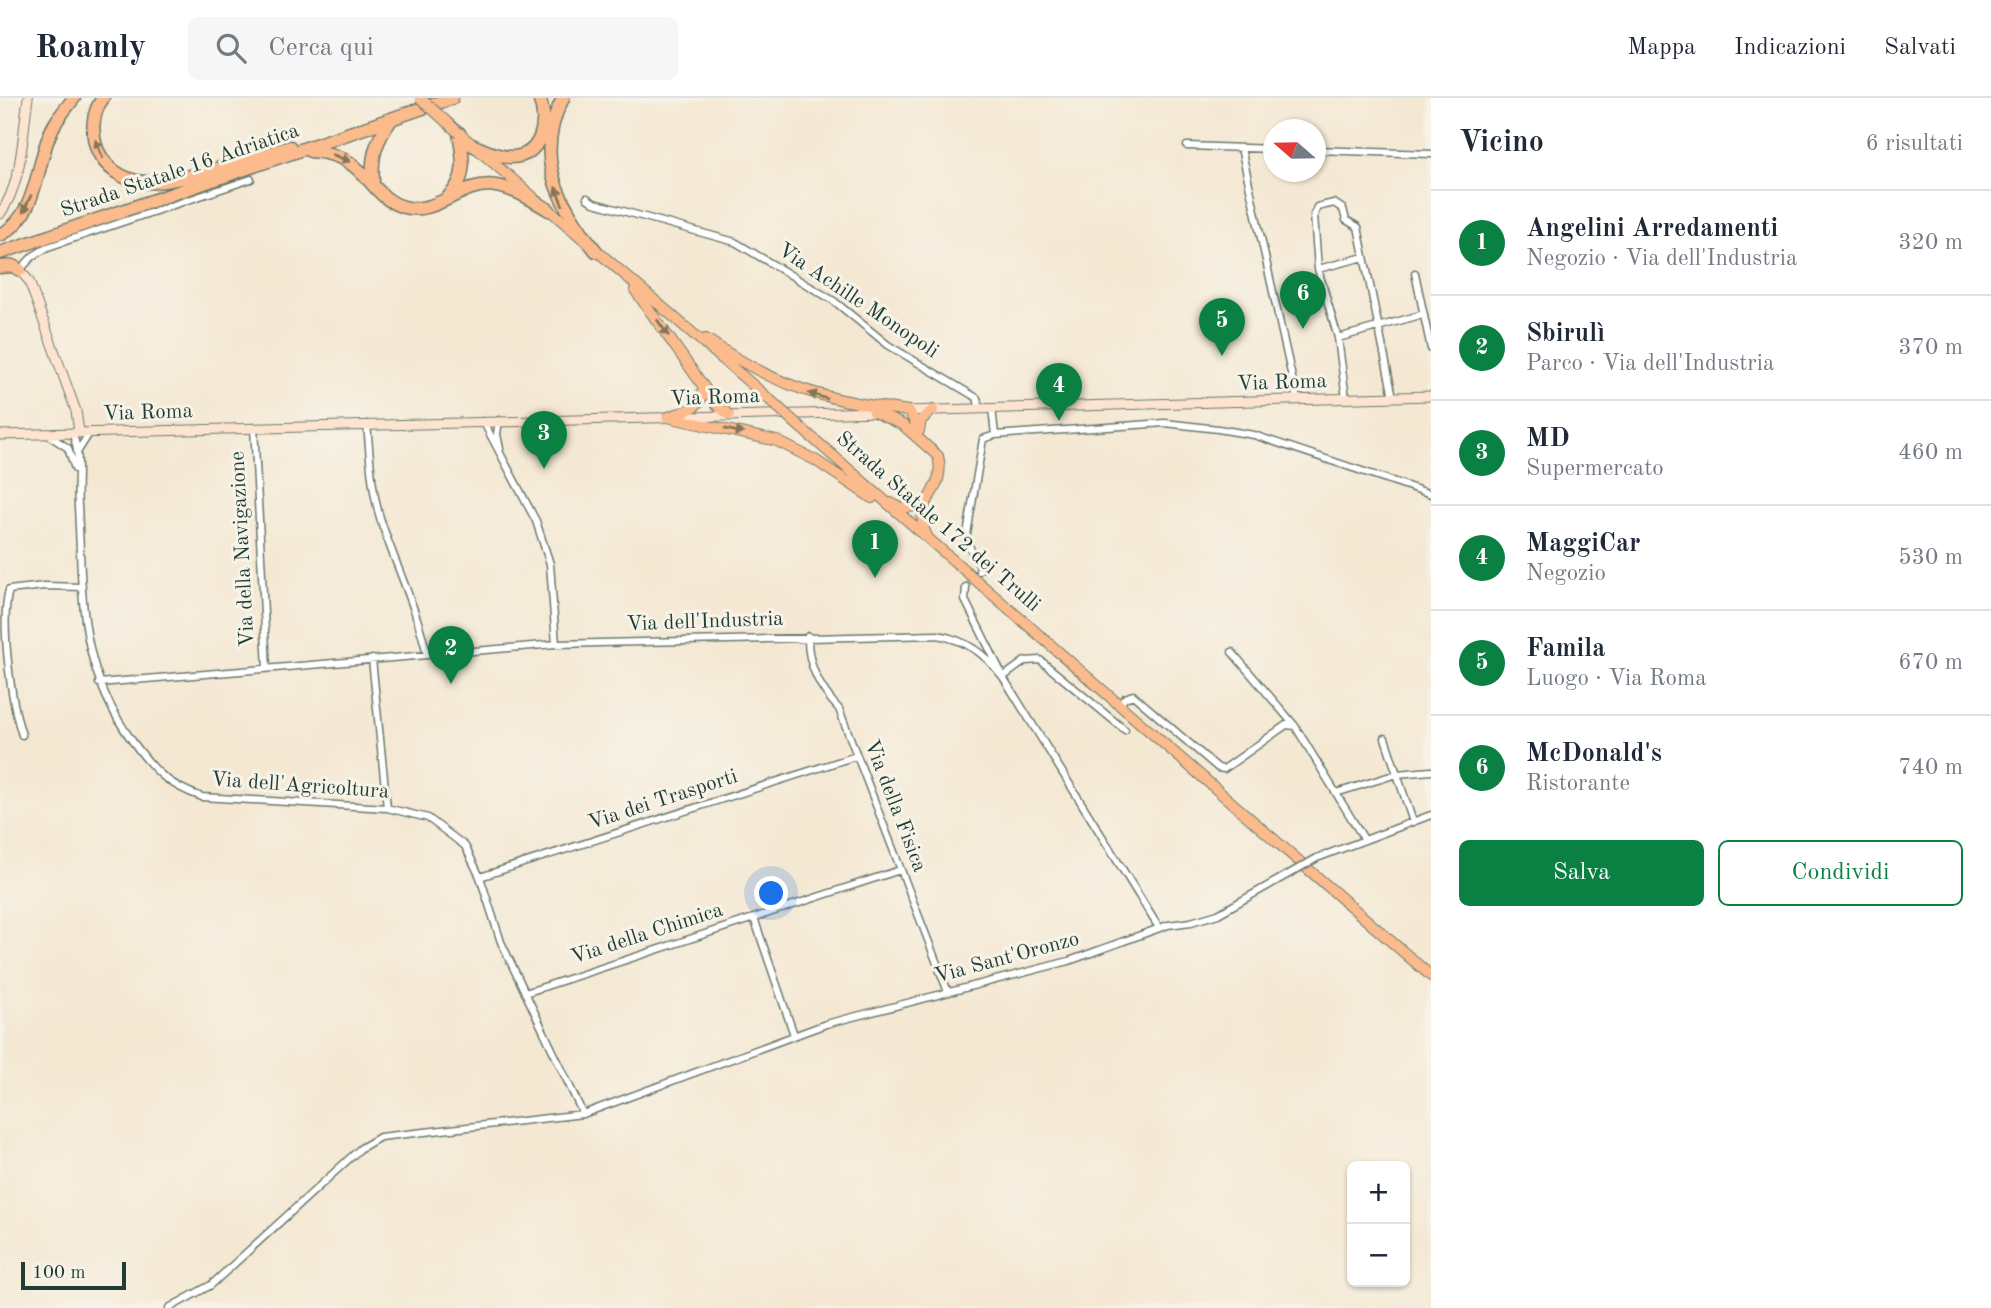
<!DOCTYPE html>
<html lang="it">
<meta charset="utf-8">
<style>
body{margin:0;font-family:"Old Standard TT",serif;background:#f6f6f7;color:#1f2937}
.controls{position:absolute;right:21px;bottom:21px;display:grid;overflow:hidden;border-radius:10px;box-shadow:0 2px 5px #0004}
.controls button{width:63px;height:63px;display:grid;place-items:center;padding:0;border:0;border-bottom:2px solid #e0e1e3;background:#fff;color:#1f2937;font:35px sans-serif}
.compass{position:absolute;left:1263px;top:21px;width:63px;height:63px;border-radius:50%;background:#fff;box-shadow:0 2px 5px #0004;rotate:290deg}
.scale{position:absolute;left:21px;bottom:18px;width:105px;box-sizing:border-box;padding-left:7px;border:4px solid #1f3d34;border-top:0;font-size:19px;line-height:24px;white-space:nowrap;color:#1f3d34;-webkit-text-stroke:5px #f7f3e8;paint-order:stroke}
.you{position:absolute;left:772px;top:796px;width:24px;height:24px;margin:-18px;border:5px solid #fff;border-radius:50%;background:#1a73e8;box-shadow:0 0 0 10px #1a73e833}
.badge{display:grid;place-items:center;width:46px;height:46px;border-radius:50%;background:#0b8043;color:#fff;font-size:23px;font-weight:700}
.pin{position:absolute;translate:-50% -58px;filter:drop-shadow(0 2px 4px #0008)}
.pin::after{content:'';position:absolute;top:37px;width:24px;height:21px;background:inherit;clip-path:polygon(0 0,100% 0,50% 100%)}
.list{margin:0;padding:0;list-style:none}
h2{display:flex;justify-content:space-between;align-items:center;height:91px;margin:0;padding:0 28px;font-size:30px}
h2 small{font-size:23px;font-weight:400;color:#747a83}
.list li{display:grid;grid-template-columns:46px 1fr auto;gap:21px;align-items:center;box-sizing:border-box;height:105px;padding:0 28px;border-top:2px solid #e0e1e3}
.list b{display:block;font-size:26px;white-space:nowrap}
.list p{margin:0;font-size:23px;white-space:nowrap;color:#747a83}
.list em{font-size:23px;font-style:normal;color:#747a83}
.actions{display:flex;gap:14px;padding:21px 28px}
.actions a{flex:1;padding:16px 0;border:2px solid #0b8043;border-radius:10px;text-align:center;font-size:24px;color:#0b8043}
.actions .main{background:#0b8043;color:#fff}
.icon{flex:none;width:38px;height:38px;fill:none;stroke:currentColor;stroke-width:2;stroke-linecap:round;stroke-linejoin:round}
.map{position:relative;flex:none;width:1431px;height:1210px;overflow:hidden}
header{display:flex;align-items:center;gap:42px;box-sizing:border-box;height:98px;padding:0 35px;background:#fff;border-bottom:2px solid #e0e1e3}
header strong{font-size:33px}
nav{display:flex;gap:38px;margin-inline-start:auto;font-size:24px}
.search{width:490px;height:63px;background:#f6f6f7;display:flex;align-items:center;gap:18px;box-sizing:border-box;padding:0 24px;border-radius:10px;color:#747a83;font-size:26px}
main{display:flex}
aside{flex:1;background:#fff}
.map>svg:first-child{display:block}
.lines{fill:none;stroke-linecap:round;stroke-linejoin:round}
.street-tunnel{stroke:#c9c6b3;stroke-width:6;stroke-dasharray:6 3;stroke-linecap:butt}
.street-casing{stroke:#6a796c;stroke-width:9}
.secondary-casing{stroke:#6a796c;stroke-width:11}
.primary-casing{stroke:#6a796c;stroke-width:12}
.highway-casing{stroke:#6a796c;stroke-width:15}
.street{stroke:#fff;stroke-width:6}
.secondary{stroke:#fde4d1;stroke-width:9}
.primary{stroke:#fbbb8c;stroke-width:10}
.highway{stroke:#fbbb8c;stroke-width:12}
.street-bridge-casing{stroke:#6a796c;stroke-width:9;stroke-linecap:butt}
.primary-bridge-casing{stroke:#6a796c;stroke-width:12;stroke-linecap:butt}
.street-bridge{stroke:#fff;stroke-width:6}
.primary-bridge{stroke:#fbbb8c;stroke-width:10}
.oneway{fill:#82765c}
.labels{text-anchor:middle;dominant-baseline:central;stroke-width:6;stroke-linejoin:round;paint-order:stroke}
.street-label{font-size:21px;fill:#1f3d34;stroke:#f7f3e8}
</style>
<header>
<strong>Roamly</strong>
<div class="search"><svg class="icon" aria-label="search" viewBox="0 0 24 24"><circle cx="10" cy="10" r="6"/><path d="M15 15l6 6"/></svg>Cerca qui</div>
<nav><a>Mappa</a><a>Indicazioni</a><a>Salvati</a></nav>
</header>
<main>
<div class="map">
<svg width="1431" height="1210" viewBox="0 0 1431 1210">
<rect width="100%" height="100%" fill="#f7f3e8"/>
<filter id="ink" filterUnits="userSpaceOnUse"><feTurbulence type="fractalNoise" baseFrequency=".0143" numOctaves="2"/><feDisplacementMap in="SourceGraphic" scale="14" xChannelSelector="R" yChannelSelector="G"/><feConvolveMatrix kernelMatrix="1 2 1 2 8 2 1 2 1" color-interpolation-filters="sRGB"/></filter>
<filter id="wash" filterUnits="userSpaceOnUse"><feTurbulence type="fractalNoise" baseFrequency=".00686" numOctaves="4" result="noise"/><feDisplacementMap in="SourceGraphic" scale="28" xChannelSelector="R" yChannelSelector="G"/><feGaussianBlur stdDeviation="1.57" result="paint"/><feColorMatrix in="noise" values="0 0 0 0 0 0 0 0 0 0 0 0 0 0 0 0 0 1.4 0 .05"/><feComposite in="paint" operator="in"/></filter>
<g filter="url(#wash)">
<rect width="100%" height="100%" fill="#f4e8d3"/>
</g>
<g filter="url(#ink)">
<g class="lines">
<!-- street-tunnel -->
<path class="street-tunnel" d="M966,489l13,-16"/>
<defs>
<path id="street" d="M1187,48l87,3
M1241,50l56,252
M1316,52l115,4
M587,100l7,5 141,39 99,59 54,44 89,53 3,11
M1318,171l46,-12
M20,172l13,-14 15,-9 203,-68
M1415,175l16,76
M1338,240l86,-24
M1346,301l-8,-61 -20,-69 -4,-54 3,-8 17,-4 9,6 3,11 12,7 35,170
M499,322l-2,14 3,15
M483,323l53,100 14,43 6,80
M367,326c3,32 4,66 14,97 15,45 36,88 46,134
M254,329l13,241
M72,335c10,21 4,50 6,73 5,90 -1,160 55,236 22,30 35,43 69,55l185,11 41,10 37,28 15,31 21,65 82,172
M48,337l20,13 7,21
M995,337l170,-12 53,6 36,6 177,59
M78,353l12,-19
M979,473l1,-4 -14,-27 17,-101 12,-4 -3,-27
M966,489l-1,13 36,72
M808,538c-1,29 12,53 31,73l109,283
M1232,554l63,74 69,113
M372,561l15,149
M1003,579l22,-16 15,-1 85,70
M99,585l457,-39 382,-9c30,6 46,18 65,42l156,251
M1119,607l6,-7 8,-3 85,73 6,1 62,-44 9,1
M22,637c-11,-33 -22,-114 -13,-145l35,-4 38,1
M1385,640l28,84
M1336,695l61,-19 34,-3
M1317,760l114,-43
M480,779l376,-121
M754,820l40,117
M525,895l375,-123
M169,1210l42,-23 150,-137 19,-11 203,-23 243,-90 243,-63 99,-36 23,-3 27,-8 69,-39"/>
<path id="secondary" d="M0,116c23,-32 22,-78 28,-116
M20,172l9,11 47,130 3,21
M904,313l527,-15
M0,337l880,-23"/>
<path id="primary" d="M459,35l74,64
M545,108l225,194
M635,192l81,114 13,11
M706,241c72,49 118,61 203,72l9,17
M874,314l29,13 35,31c10,38 -30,45 -10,82
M671,318c18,-6 32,-8 32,-30
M667,319l110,24 38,19 57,38
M800,329l631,549
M919,333l2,-11 12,-10
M891,405l10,5 23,-3"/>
<path id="highway" d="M103,0c-11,14 -12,35 -6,51 8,19 26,31 46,33 29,4 115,-26 147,-35
M563,0c-31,60 -4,106 33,153
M472,47c12,5 26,12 38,12 32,1 39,-36 29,-59
M310,53c59,3 57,46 94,56 34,9 58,-27 92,-21 20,3 36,14 53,24
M373,83c-2,-25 3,-40 18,-61
M449,98c19,-18 14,-40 10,-63
M0,137c35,-17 36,-64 48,-96 5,-16 16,-28 26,-41
M0,155l452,-155
M0,169l13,-1 7,4"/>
</defs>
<!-- street casing -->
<use href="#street" class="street-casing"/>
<!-- secondary casing -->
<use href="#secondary" class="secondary-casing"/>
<!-- primary casing -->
<use href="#primary" class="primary-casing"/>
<!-- highway casing -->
<use href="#highway" class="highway-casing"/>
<!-- street -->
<use href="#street" class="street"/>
<!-- secondary -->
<use href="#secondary" class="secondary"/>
<!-- primary -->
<use href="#primary" class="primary"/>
<!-- highway -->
<use href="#highway" class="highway"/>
<defs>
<path id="street-bridge" d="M1287,777l30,-17"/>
<path id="primary-bridge" d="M420,0l39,35
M770,302l30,27"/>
</defs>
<!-- street-bridge casing -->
<use href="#street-bridge" class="street-bridge-casing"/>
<!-- primary-bridge casing -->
<use href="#primary-bridge" class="primary-bridge-casing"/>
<!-- street-bridge -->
<use href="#street-bridge" class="street-bridge"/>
<!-- primary-bridge -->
<use href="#primary-bridge" class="primary-bridge"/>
</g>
<!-- one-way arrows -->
<defs><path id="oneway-solid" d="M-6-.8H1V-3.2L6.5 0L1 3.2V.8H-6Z" transform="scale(1.75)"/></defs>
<g class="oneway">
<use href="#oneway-solid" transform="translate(99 51) rotate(-112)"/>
<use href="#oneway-solid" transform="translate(341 60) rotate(22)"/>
<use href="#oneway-solid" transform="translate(559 98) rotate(-112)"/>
<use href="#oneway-solid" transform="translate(27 106) rotate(115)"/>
<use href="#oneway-solid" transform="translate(663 230) rotate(55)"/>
<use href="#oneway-solid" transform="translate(818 298) rotate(-163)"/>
<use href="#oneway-solid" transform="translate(734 333) rotate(13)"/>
</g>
</g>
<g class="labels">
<!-- street labels -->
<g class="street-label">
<text transform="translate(180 73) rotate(-19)">Strada Statale 16 Adriatica</text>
<text transform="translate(858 203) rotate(34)">Via Achille Monopoli</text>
<text transform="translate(1282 285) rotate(-2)">Via Roma</text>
<text transform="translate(715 300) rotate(-2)">Via Roma</text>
<text transform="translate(148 315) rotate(-2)">Via Roma</text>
<text transform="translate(938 424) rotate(41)">Strada Statale 172 dei Trulli</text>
<text transform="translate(243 451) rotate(-93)">Via della Navigazione</text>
<text transform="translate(705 524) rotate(-2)">Via dell'Industria</text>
<text transform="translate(300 688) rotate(4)">Via dell'Agricoltura</text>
<text transform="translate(663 702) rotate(-18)">Via dei Trasporti</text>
<text transform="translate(895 708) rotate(69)">Via della Fisica</text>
<text transform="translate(647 836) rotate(-18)">Via della Chimica</text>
<text transform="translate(1007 860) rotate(-15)">Via Sant'Oronzo</text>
</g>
</g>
</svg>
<div class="controls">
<button>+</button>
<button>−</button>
</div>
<svg class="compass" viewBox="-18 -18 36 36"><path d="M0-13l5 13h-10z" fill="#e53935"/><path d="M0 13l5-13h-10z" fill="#747a83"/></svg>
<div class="scale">100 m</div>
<div class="you"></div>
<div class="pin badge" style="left:875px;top:480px">1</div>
<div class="pin badge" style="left:451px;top:586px">2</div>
<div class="pin badge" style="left:544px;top:371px">3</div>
<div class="pin badge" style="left:1059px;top:323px">4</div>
<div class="pin badge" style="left:1222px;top:258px">5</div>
<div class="pin badge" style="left:1303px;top:231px">6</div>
</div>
<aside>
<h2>Vicino<small>6 risultati</small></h2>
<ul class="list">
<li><span class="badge">1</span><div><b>Angelini Arredamenti</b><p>Negozio · Via dell'Industria</p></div><em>320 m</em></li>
<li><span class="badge">2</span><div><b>Sbirulì</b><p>Parco · Via dell'Industria</p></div><em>370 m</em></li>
<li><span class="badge">3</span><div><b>MD</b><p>Supermercato</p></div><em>460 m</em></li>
<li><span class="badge">4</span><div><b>MaggiCar</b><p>Negozio</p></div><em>530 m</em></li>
<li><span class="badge">5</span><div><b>Famila</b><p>Luogo · Via Roma</p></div><em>670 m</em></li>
<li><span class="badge">6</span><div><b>McDonald's</b><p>Ristorante</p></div><em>740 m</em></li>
</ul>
<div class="actions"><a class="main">Salva</a><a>Condividi</a></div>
</aside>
</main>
